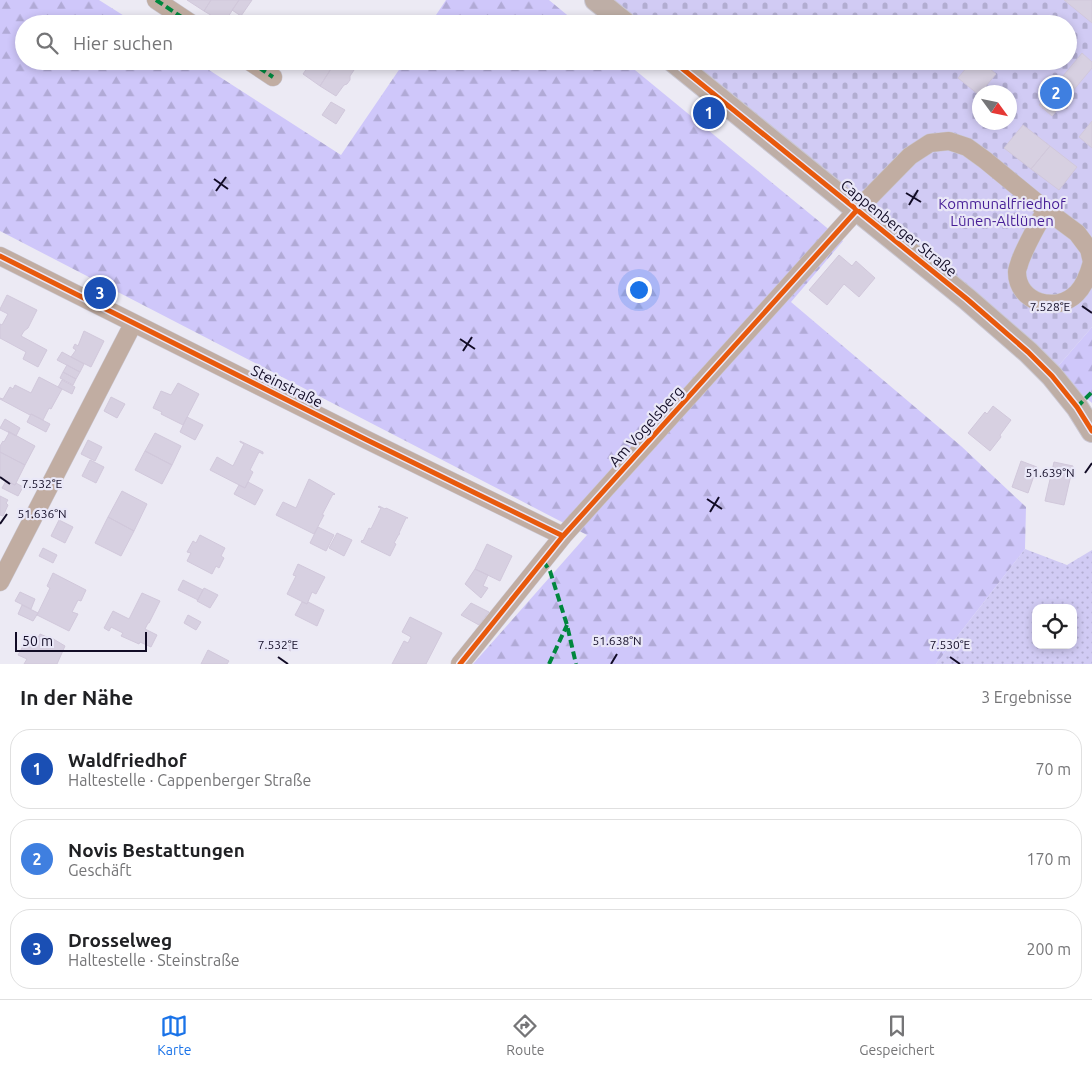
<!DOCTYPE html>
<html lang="de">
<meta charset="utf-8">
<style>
body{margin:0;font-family:Ubuntu,sans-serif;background:#f6f6f6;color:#202124}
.controls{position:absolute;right:15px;bottom:15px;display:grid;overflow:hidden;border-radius:10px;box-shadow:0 2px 8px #0003}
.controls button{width:45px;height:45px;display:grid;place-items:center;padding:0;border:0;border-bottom:1px solid #e0e0e0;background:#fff;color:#202124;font:25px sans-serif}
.compass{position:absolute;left:972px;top:85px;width:45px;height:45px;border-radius:50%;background:#fff;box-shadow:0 2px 8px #0003;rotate:123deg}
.scale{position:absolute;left:15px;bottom:12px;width:132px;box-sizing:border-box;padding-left:5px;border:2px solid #120c26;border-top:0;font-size:14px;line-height:18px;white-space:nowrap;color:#120c26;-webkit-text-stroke:4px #e9e7f7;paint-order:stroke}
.you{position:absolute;left:638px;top:289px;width:18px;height:18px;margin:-12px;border:4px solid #fff;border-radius:50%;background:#1a73e8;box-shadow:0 0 0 8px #1a73e833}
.badge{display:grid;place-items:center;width:32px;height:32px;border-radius:50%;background:#1a73e8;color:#fff;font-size:16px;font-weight:700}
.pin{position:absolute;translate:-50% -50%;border:2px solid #fff;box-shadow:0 1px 5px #0006}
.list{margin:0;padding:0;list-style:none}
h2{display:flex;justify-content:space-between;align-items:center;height:65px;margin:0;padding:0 20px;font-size:21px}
h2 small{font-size:16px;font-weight:400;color:#757577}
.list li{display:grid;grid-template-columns:32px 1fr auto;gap:15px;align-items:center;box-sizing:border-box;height:80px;margin:0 10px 10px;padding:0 10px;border:1px solid #e0e0e0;border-radius:20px}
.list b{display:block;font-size:19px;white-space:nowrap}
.list p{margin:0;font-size:16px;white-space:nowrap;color:#757577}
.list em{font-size:16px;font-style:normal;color:#757577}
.icon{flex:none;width:28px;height:28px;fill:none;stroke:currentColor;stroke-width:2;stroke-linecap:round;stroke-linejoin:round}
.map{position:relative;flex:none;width:1092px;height:664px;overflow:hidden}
.search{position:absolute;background:#fff;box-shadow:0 2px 8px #0003;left:15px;right:15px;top:15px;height:55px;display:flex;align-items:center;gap:12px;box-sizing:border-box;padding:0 18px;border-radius:28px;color:#757577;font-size:19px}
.sheet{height:335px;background:#fff}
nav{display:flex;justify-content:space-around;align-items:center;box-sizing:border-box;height:70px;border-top:1px solid #e0e0e0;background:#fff;font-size:14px;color:#757577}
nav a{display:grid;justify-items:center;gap:2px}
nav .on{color:#1a73e8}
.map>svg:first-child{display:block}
.grass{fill:url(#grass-dots);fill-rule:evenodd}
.forest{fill:url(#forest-firs)}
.cemetery{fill:url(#cemetery-stones);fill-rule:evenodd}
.building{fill:#d7d0e1;stroke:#d1c8db}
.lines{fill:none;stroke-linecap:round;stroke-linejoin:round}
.minor-casing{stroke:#cac7d2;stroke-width:19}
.major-casing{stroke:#cac7d2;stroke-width:24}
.minor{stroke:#c1ada2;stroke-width:18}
.major{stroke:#beaea6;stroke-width:22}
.quiet{stroke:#00873e;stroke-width:4;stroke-dasharray:8 4;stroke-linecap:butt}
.cycleway-casing{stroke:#e9e7f7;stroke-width:8}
.cycleway{stroke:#e8590c;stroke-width:5}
.ticks{fill:none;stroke:#120c26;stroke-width:2}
.labels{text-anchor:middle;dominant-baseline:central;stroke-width:4.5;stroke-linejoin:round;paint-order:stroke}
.park-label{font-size:15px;fill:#471f97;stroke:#e9e7f7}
.street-label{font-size:15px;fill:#120c26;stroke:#e9e7f7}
.ticks-label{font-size:12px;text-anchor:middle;fill:#120c26;stroke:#e9e7f7;stroke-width:4.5;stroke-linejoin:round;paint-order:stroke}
</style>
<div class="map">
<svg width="1092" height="664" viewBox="0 0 1092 664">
<defs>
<pattern id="grass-dots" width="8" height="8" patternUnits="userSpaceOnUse" patternTransform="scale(1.25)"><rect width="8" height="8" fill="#d1cbf4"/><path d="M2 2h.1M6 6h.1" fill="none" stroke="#b2add1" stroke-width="1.8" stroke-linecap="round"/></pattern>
<pattern id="forest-firs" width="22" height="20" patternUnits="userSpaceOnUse" patternTransform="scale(1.25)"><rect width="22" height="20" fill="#cfc7fa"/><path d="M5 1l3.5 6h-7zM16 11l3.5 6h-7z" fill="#b1aad6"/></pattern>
<pattern id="cemetery-stones" width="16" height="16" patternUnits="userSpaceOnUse" patternTransform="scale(1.25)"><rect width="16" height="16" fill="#d1cbf4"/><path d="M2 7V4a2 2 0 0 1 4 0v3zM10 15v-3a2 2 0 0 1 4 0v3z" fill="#b2add1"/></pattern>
</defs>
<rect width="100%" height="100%" fill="#eceaf4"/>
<!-- grass -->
<path class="grass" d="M1025,549l42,16 25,-15v114h-156zM1036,608h37v37h-37z"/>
<!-- forest -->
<path class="forest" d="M0,0h99l38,24h-113v37h171l146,94 64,-94h219l219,180 -52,61 170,144 65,61 -1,42 -89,115h-463l114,-129 -587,-304z
M446,0h103l29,24h-148z
M1092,327v76l-38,-32z"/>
<!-- cemetery -->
<path class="cemetery" d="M612,0h480v327l-38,44 -369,-310h383v-37h-428zM980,92h30v30h-30z"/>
<!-- building -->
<path class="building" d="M187,0h24l-7,11z
M211,0h28l-15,23 -20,-12z
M239,0h13l-11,16 -9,-6z
M1064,0h28v23z
M1082,53l10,9v6l-40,48 -13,-11z
M312,61h24l-16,25 -17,-12z
M336,61h5l13,9 -4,6v4l-3,4 -3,1 -8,11 -16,-10z
M972,61h9l15,13 -15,18h-1l-1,3 -21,-17z
M331,102l14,8 -9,14 -14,-9z
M1092,121v27l-13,-11z
M1023,125l27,21 -19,23 -27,-21z
M1050,146l27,21 -18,23 -28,-21z
M839,255l13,11 4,-5 19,17 -16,19 -15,-13 -17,21 -18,-15z
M7,295l30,15 -9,18 -4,3 -3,5 26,14 -9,17 -15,-8 3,-7 -26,-14v-14l2,1 6,-11 -8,-4v-1z
M84,331l20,10 -13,26 -20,-10 5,-7 -3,-2 2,-4 3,2z
M62,352l22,12 -4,8 -23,-12z
M67,365l13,7 -4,7 -13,-7z
M63,372l13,7 -3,6 -13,-7z
M39,377l23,12 -11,20 -2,-1 -6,12 -12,-6 -1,1 -30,-16v-1l3,1 7,-12 3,2 2,-4 16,8z
M62,380l13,7 -3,7 -14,-7z
M178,383l21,11 -16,31 -22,-11 1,-2 -9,-4 8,-17 10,4z
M111,397l14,7 -8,14 -13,-7z
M993,406l18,14 -11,15 1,2 -11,14 -22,-18 17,-21 2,2z
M31,414l19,10 -4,8 -19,-10z
M187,417l16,8 -8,15 -15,-8z
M5,419l15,9 -4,8 -16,-8z
M8,431l27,15 -10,19 -25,-13v-6l3,-5 1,1 5,-9z
M155,433l26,13 -9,19 -27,-14z
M88,440l14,7 -7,14 -14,-7z
M240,441l23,11v2l-4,-2 -9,18 3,2 -8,16 -35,-18 7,-13 16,9 11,-22 -4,-2z
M145,451l27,14 -10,19 -27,-14z
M0,452l25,13 -10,20 -15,-8z
M90,460l14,7 -8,16 -14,-7z
M1021,461l16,6 -9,26 -16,-6z
M1054,462l19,4 -9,39 -19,-4z
M309,479l26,15 -1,1 -1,-1 -11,21h2l-10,19 -38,-19 7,-13 13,6z
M6,481l9,4 1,-2 7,4 -5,9 -16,-8z
M248,482l15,8 -8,15 -21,-11 5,-9 6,3z
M122,491l25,13 -13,27 -26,-14z
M0,496l8,4 -2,3 2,2 -5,11 -3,-1z
M379,506l6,3 1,-1 22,10h-2l-7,15 1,1h-1l-5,9 2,1 -6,12 -29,-14 1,-2 1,1 6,-13 2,1 10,-21 -3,-1z
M108,517l26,14 -13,25 -26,-13z
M59,520l14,7 -8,16 -14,-7z
M318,527l16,8 -8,16 -16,-8z
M337,533l15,7 -8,16 -15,-8z
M200,535l25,13 -4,8 3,2 -5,10 -3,-2 -4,8 -25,-13 4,-8 -4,-1 6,-11 3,2z
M487,544l25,12 -12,25 -25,-12z
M43,548l14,7 -4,8 -14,-7z
M298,564l27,13 -9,17 -4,-2 -5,12 -20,-10 9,-18 -3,-1z
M475,569l13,6 -5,11 5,2 -7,10 -16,-14z
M53,573l33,17 -5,11 -3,-1 -6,12 6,2 -9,17 -32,-16 13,-27 -3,-2z
M183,580l20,10 -5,10 -20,-10z
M204,588l14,7 -8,13 -13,-7z
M20,592l15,7 -4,10 -16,-8z
M142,593l18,8 -11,22h-1l-3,6 12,6 -6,12 -11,-5 -1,2 -18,-8 2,-3 -12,-6 -2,4 -5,-3 9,-17 16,8z
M302,602l5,2 1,-2 16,8 -7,16 -22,-11z
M471,603l18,9 -10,13 -18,-10z
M22,605l16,8 -5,8 -15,-7z
M188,615l13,7 -5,8 -12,-7z
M410,617l32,16 -16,31h-34l12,-23 4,2 3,-6 -9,-5z
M40,634l9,4 1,-1 15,9 -8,18h-33l3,-5 -9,-4 8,-14 8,4z
M283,640l11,5 -3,6 -11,-5z
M208,650l21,11 -2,3h-26z"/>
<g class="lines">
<defs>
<path id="minor" d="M156,0l36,24
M249,61l24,16
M1046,210c-10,17 -19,33 -26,51 -1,4 -3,8 -3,11 0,31 40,42 60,21 8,-8 12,-20 15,-31
M0,256l367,184 196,96
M0,582l133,-258
M460,664l103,-128 294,-326 53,-54 20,-13 19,-2 18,6 18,13 61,50 31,23 12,16 3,13"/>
<path id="major" d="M596,0l30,24
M673,61l294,238 61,53 24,24 25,31 15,24"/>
</defs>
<!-- minor casing -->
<use href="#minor" class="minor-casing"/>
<!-- major casing -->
<use href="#major" class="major-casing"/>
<!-- minor -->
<use href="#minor" class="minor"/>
<!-- major -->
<use href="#major" class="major"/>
<!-- quiet -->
<path class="quiet" d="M156,0l36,24
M249,61l24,16
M1077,407l15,-15
M543,561l7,10 17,54 9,39
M549,664l18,-39"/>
<defs>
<path id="cycleway" d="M673,61l294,238 61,53 24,24 25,31 15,24
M0,256l367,184 196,96
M460,664l103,-128 294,-326"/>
</defs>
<!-- cycleway casing -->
<use href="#cycleway" class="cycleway-casing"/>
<!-- cycleway -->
<use href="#cycleway" class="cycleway"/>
</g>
<!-- ticks -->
<path class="ticks" d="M214,179l14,10M216,191l10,-14M906,193l15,9M909,205l9,-15M1082,306l10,7M460,339l15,10M463,351l9,-14M1085,473l7,-10M0,477l10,7M707,499l15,10M710,512l9,-15M0,524l7,-10M278,657l10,7M950,657l10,7M611,664l6,-10"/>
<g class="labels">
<!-- park labels -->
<g class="park-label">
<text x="1002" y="203">Kommunalfriedhof<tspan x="1002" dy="17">Lünen-Altlünen</tspan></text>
</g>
<!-- street labels -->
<g class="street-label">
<text transform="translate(899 228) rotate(39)">Cappenberger Straße</text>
<text transform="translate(287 386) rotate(26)">Steinstraße</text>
<text transform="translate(646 426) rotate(-48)">Am Vogelsberg</text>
</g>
</g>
<g class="ticks-label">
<text x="1050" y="311">7.528°E</text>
<text x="1050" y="477">51.639°N</text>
<text x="42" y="488">7.532°E</text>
<text x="42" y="518">51.636°N</text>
<text x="617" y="645">51.638°N</text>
<text x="278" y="649">7.532°E</text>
<text x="950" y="649">7.530°E</text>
</g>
</svg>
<div class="controls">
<button><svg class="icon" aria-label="locate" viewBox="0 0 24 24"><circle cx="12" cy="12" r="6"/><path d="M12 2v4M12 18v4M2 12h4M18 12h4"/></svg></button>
</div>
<svg class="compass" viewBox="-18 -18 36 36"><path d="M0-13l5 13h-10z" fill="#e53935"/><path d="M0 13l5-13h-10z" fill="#757577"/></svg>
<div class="scale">50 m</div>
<div class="you"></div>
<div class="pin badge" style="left:709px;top:113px;background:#1a4fb4">1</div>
<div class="pin badge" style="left:1056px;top:93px;background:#3f7fe0">2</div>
<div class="pin badge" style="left:100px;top:293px;background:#1a4fb4">3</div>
<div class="search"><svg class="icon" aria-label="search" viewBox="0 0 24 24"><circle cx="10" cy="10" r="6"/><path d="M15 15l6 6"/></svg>Hier suchen</div>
</div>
<section class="sheet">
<h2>In der Nähe<small>3 Ergebnisse</small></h2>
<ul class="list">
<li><span class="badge" style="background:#1a4fb4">1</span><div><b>Waldfriedhof</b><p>Haltestelle · Cappenberger Straße</p></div><em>70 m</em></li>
<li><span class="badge" style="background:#3f7fe0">2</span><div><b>Novis Bestattungen</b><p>Geschäft</p></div><em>170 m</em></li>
<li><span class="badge" style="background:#1a4fb4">3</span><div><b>Drosselweg</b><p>Haltestelle · Steinstraße</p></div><em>200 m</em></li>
</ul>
</section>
<nav>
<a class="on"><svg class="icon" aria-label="map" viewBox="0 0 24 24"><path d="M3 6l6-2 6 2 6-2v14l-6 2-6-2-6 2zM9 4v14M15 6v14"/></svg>Karte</a>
<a><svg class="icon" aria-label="directions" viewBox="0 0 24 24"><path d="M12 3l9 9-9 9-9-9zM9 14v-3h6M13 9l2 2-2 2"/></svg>Route</a>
<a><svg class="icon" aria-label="saved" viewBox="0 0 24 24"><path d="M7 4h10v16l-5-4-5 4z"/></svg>Gespeichert</a>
</nav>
